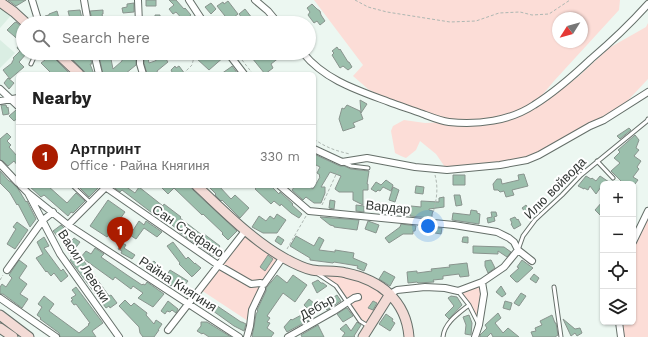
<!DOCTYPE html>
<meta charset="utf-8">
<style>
body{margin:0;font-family:"Work Sans",sans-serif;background:#f6f6f6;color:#222}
.controls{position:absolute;right:12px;bottom:12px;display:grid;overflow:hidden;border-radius:6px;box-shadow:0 1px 3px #0004}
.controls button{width:36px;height:36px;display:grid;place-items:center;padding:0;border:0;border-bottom:1px solid #e0e0e0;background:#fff;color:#222;font:20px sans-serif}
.compass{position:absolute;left:552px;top:12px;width:36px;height:36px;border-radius:50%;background:#fff;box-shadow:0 1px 3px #0004;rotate:233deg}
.you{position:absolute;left:428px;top:226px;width:14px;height:14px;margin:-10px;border:3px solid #fff;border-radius:50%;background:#1a73e8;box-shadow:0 0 0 6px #1a73e833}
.badge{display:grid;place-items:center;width:26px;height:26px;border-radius:50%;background:#aa1c00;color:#fff;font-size:13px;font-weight:700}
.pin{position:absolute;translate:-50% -33px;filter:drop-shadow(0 1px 2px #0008)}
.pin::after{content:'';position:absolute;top:21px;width:14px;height:12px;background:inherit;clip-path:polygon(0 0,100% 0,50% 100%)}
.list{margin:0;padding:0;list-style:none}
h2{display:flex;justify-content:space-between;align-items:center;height:52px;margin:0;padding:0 16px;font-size:17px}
h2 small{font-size:13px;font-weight:400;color:#767676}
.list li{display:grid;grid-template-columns:26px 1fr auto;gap:12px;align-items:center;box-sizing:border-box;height:64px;padding:0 16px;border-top:1px solid #e0e0e0}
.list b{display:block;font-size:15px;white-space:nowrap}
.list p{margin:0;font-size:13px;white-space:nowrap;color:#767676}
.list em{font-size:13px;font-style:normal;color:#767676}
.icon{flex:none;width:22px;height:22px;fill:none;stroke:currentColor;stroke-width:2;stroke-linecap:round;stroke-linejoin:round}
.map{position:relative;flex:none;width:648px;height:337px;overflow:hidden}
.search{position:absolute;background:#fff;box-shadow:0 1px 3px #0004;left:16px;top:16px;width:300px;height:44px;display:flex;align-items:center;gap:10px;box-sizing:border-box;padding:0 14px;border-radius:22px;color:#767676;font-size:15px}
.panel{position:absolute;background:#fff;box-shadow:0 1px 3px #0004;left:16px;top:72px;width:300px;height:116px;border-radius:6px}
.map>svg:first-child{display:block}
.built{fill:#daeee3}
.green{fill:#fcddd7;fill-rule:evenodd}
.building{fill:#9bbfac;stroke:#89948e}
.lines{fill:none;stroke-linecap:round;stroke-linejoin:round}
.lane-casing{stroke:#656f69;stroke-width:5}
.street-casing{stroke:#656f69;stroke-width:8}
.secondary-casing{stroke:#656f69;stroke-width:11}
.path{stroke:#aeb7b2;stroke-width:1;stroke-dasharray:3 2;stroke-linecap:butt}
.lane{stroke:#fff;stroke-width:3}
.street{stroke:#fff;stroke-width:6}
.secondary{stroke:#f3dbd6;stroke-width:9}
.labels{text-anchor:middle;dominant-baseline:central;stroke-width:4;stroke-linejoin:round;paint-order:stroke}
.street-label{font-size:13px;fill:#313633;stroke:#fff}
</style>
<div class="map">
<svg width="648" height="337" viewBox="0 0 648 337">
<rect width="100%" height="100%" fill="#ecf7f1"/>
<!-- built -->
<path class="built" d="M0,2l14,10 -14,16z
M0,40l15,13 -15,15z"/>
<!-- green -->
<path class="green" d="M314,0h306l-1,10 -65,71 -21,25 13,-5 33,-25 30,-28 37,-21 2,-4v56l-31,33 -90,48 -80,10 -11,-16 -16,-13 -4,9 -10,8 -5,-2 -6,-3 -4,-22 2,-5 11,-6 21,3 21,-1 -67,-27 -11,-6 -15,-13 10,-11zM558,18h24v24h-24z
M648,211v126h-27l-2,-15h14v-80z
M246,234l33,21 -16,27 -12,24 -3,15 -47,-31z
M313,270l32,2 45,22 -20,33 -10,-6 -24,-35z
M482,282l-3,43 -5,-11 -16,-23z"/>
<!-- building -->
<path class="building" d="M8,0h18l-10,6z
M146,0h10v6h-10z
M169,0h7l8,9 1,-1 6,7 -7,6 -8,-9 -3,2 -4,-5 5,-4z
M228,1l10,13 -9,7 -12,-15 6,-4 1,2z
M134,3v9l-11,1 -1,-5 5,-1v-3z
M211,3l5,6 -5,5 -6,-7z
M312,4l5,5 3,2 1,4 4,6 -5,4 -3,-4 -3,2 -6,-8 2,-3 -3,-4z
M245,9l7,9 -1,1 3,4h-8l-7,-9z
M80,10l3,13h-12l-3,-12z
M103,10v4h-1l2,9h-11l-3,-12z
M57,11l2,7 -2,1 1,4h-11l-2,-7 4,-1v-1z
M155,15h5v7l-5,-1z
M16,22l7,6v25h4l-8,9 5,5 -14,12 -7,-9 9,-7v-1l2,-3 -1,-1 7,-7 -3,-3 4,-6 -14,-12 7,-7z
M337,47l2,3 1,-1 8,13h1l3,5 -4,3 -5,-4 -3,2 -8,-13 2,-2 -2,-2z
M39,53h11l3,4 17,17h-18l-11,-11 4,-3 -7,-4z
M66,53h23l3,11h-2l4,10h-7z
M122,53h14v12l-11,9h-22l-4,-18 11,-2 3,15 9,-8z
M144,53h3l2,10 6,-2 8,-6 5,7 -11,9 1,3h-11l-3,-11z
M201,53h22l2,3 -16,14 -13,-12z
M248,53h36l-5,3 1,1 -9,7 2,4 -8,6z
M175,66l1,2 3,-2 6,8h-12l-2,-4z
M232,66l6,8h-17l10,-7z
M8,78l6,5 -5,6 -5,-6z
M360,100l7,4 -6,9z
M1,105h5l1,3 1,-1 1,7 -6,1z
M347,105l13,6 3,8 -10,4 2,4 -12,4 -4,-12 3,-11 2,1z
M16,110h2v8l-4,3 -5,-5z
M629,128l2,2 -11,9 -3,-3z
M7,133l4,4 -4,4 4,4 -2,2 9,10v9l-4,-5 -6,5 -5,-5 -3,-1v-21z
M635,135l4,5 -3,8 3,2 -5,6 7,5 -4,6 2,2 -6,8 5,3 -3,4h-11l-13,-13 9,-8 -6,-5 6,-6 -2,-2z
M314,154l26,12h4l7,3 18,2 -2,13h1v6h-5v15l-10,-5v-8h-14l-4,-3 6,-13 -11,-4 -9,15h4v6l-4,10h-7l-8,-6 -3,3 -11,-10 3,-4h14l4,3 7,-12 -1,-1 1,-1 -3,-2 3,-6 -6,-3z
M0,171l9,10h1l7,6 9,15 1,-1 9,18 -6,8 -12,-23 -1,1 -7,-12 -10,-10z
M524,174l4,12 -16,4 2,5 -8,2 -2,-6 -4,1 -2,-2h-4l-1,-6 4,-5h4l1,5 17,-4 -1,-5z
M453,175h12v10h-12z
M586,176l5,3 1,-1 4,3 4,-5 12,8h-9l-7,10 -6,-8 -2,4 -4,-2v1l-6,-3z
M386,180l7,5 -2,6 -8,-4 -3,4 -2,-1 -2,2 -5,-3 5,-7 5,3z
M29,186h19l19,17 9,-10 9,8 -12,12 -2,-1 -3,4 -24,-21 -3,2z
M81,186h19l-11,11 -9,-9z
M112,186h13l10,7 4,-6 24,19 1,-2 17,13 -1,1 22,17 2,-1 16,12 -7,10 -16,-12v1l-10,-7 -8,-6 1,-1 -23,-17 -1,2 -34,-26 -2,2z
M160,186h30l3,4 44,41 -9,9 -6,-6 1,-1 -20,-19 -1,1 -28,-27 -6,6z
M213,186h6l12,13 4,-4 14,13 -9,10 -18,-18 -1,1 -6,-6 1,-1 -6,-6z
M258,186h13l8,8 1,-2 13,12 -1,1 10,9 -3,4 -8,-5 -10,-9 -1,2 -6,-5 -3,3 -16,-15z
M416,186l8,1 -1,7 -8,-1z
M393,187l6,3 -4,12 -6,-2z
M454,195h6l2,10 -6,1z
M444,197v10l-15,2v1l4,1 -2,7 -21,-2 1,-10 10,1v-6l18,1v-4z
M108,200l17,12 -18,25 -17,-11z
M330,200l5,1 -1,8 -5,-1z
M603,201v17l-8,-8z
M379,202l4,3 -5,5 -3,-3z
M356,205l8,1v6l-8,-1z
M526,205l6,8 -4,3 -6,-8z
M471,210l6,1v2l3,1 -1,10 -27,-4 1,-7 17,2z
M491,212h5l1,4 -3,1 1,4 -7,2 -1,-5 5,-1z
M277,214l9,6 -9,13h-14l-11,-6 7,-11 7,5 4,-5 4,3z
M320,217l39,3 -2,10 -23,-3v-1l-4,-1z
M515,217l2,3 1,-1 3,6 -7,4 -3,-5 1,-1 -2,-4z
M139,221l5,4 2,-4 16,11 -5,5 -13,-9 -8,11 -6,-4z
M368,221l11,4 -3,8 -11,-4z
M17,222l11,8 -13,19 -8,-5 7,-12 2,-3 -3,-2z
M401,224l15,2 -1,5h-2v3h-10l-14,9 -4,-5 15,-11z
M61,225l6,6 -9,6 -5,-6z
M434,228h8l-1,6 -6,-1v-2h-2z
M278,236l6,4 -3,5 -6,-4z
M296,236l18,10 5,-9 5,3 -5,10 16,2v-2l19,3 -1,5 14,6 -3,7 -7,-3 1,-2 -24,-4 -1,1 -23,-3v-2l-20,-12z
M44,237l5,9 -5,2 17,23 2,-2 5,7 -7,6 -7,-9 -3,3 -4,-5 -1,1 -10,-14 7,-4 -6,-12z
M463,237h5v6l-6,-1z
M74,238l6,4 -6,8 6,9 1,-2 28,39 2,-1 6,8 -7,5 -1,-2 -3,2 -36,-48 2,-2 -7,-11z
M173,242l13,17 2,-2 7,7v-1l6,5 -8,8h-1v1l-13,-13 1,-1 -13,-17z
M122,243l4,2 -2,3 11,7 -3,4 -11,-6 1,-2 -4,-2z
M473,246l31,1 7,5 -4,5 -9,-6v3l-25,-1z
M95,248l9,6 -3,3 26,18 15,10 1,-1 2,1 2,-3 17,12 -11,13 -15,-9 5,-5 -10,-7 -2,3 -16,-12 -2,3 -32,-23 5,-6 5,3z
M268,255l5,4 -8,12 -5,-4z
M19,260l8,6 -8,12 8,6 -7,10 8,5 -6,9 -19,-14h-3v-7l2,-3 4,3 6,-9 -3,-3z
M491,260l4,8 -7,5 -3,-7v-5z
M522,260l11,8 -15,14h-2l-6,-6 9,-8 -2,-1z
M154,261l13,14 3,-5 18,11 -8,10 -8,-6 -1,1 -19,-14 1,-2 -4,-5z
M467,263l2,13 -9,1 -1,-3 -16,2v3l-10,1 1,2 -16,1 -1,-1 -9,1 -1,-11 10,-1v2l15,-2 -1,-2 19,-2 -1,-2z
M384,271l11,6 -5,9 -11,-7z
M534,274l5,4 -3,5 -6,-4z
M277,275l10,8 6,-8 14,10 -12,17 -12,-9 -16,23 3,2 -3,4 3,1 -3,5 7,5 -3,4h-18l-1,-1 2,-9 2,-13 2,-3 -1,-1 9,-19v-3z
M318,280l3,3h2l4,3 -10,7 -5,-10z
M501,286l5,8 -4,3 -6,-5z
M76,287l27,36 -11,8 4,6h-36l-1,-4 -19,-14 1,-1 -4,-3 5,-8 -4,-3 6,-8 10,8 -5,7 30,22 10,-8 -1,-1 2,-1 -14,-19 -2,1 -3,-4 2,-1 -2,-2 5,-3 -4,-5z
M521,293l5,3 -7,10 -5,-3z
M337,295l4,6 -14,9 -4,-6z
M451,296l6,1 5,8 -13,14 -4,-4 9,-9 -6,-8z
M204,297l37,25h1l4,2 -2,7 -10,-5 -25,-18 -1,1 -7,-5 -1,-3z
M309,299l6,5 -6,6 -5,-5z
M125,300l6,6 3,-3 13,10 -1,2 8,9 2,-4 6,4 -4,6h1l-5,7h-11l-3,-4 -1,-6 -20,-21z
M168,301l10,8 -2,4 -4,-3 -2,2 -3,-1 -2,3 -4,-3z
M373,301l4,2 -4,7 -5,-2z
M505,301l7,2 -2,7 -7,-2z
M346,308h1l6,8 -10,6 -6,-8z
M307,312l4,7 -24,13 -3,-5 7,-8 1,1z
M498,313l3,5 -6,5 8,10 5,-5 11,9h-26l-2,-4 -4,4h-7v-2l7,-7 -2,-3z
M386,314l7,5 -1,2 3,2 -5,8 -11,-7z
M469,315l3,8 -1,12 -6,-1 1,-9 -3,-8z
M552,315l3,8h1l2,12 -3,2h-22l-2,-5 5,-1 -1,-3 7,-3 -2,-4z
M563,319l12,10 5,-1 2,5 -5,3 -2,-3 -4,3z
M201,322h6l24,15h-22l-6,-4 -1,1 -5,-3 4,-5z
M357,322l4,3 -7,11 1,1h-13l3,-4 -5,-4 6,-5 5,7z
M318,325l6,12h-22l-1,-2z"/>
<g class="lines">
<defs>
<path id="lane" d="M31,64l5,-11
M597,161l16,17
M344,163l7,3 17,2
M73,186l18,17
M518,250l5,-14 12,-16 27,-25 19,-20 66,-54 1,-2
M318,274l18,12 24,35 8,5
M554,287l7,50
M458,291l11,14 9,18
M443,337c1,-14 16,-24 26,-32"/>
<path id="street" d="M32,0l7,23
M84,0l4,23
M138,0l1,23
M189,0l15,23
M255,0l13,11 10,12
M94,53l5,21
M140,53v11l3,10
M228,53l16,21
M303,53c22,27 54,37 86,49 11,4 23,8 34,12 8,3 18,7 26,8 29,3 61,-1 85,-17 21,-13 39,-29 57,-46 20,-17 39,-35 57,-55
M0,89l18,17
M0,101l18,-3
M314,149l28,13 25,-4 48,9 32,3 53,-5 27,-5 12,-5 51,-29 14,-6 44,-28
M0,164l18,19
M21,186l7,7 32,61 59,83
M104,186l114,79 33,19 9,-1 4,1 19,-27
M280,186l29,25 145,14 43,7 12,6 5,4 4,8 14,11
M28,193l40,32 171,112
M68,225l39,-39
M633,242l15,-31
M7,270l36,-50 10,-8
M390,294l7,-4 28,-3 20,1 13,3 24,-9 22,-15 14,-17
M0,298l56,39
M619,322l2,15
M168,330l77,-99
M247,337l3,-11 2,-16 10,-21
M288,337l46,-26 20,-13 4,-1
M475,337l4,-12 5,-31 -2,-12"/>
<path id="secondary" d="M0,2l14,10 12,11
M57,53l22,21
M197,186c28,26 54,53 87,72 9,5 18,10 28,12 11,2 23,0 34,3 34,7 60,27 63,64
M0,315l29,22
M0,328l13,9
M363,337l27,-43"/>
</defs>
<!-- lane casing -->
<use href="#lane" class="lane-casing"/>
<!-- street casing -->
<use href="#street" class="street-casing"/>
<!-- secondary casing -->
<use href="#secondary" class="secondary-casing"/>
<!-- path -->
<path class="path" d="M355,0l13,7 19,5 63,10 26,-1 23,-8 21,-1 12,3 17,-1 21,-14
M242,60l11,14
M183,74l9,-9 3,-12
M314,139c11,8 22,12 36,15
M322,205l17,-37
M432,217c4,-15 7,-27 3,-42
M287,249l19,-33
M0,280l3,-5"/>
<!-- lane -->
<use href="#lane" class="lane"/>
<!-- street -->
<use href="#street" class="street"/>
<!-- secondary -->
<use href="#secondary" class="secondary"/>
</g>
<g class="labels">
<!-- street labels -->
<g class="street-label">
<text transform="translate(555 188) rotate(-45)">Илю войвода</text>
<text transform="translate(388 207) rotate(6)">Вардар</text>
<text transform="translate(188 231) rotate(34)">Сан Стефано</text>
<text transform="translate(84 266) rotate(57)">Васил Левски</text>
<text transform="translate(178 284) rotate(33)">Райна Княгиня</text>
<text transform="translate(317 307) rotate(-30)">Дебър</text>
</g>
</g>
</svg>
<div class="controls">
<button>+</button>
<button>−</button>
<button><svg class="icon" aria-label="locate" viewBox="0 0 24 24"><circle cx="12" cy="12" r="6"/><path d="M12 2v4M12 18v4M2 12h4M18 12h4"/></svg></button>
<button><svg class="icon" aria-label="layers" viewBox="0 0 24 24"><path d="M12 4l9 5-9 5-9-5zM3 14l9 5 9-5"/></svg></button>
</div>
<svg class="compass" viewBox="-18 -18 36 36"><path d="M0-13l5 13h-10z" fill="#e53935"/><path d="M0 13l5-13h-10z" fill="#767676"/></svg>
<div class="you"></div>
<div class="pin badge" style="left:120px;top:250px">1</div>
<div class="search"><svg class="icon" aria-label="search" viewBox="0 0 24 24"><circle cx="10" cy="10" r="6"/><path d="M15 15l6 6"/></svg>Search here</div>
<section class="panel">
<h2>Nearby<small></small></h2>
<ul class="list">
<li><span class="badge">1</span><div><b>Артпринт</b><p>Office · Райна Княгиня</p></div><em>330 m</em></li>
</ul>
</section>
</div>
